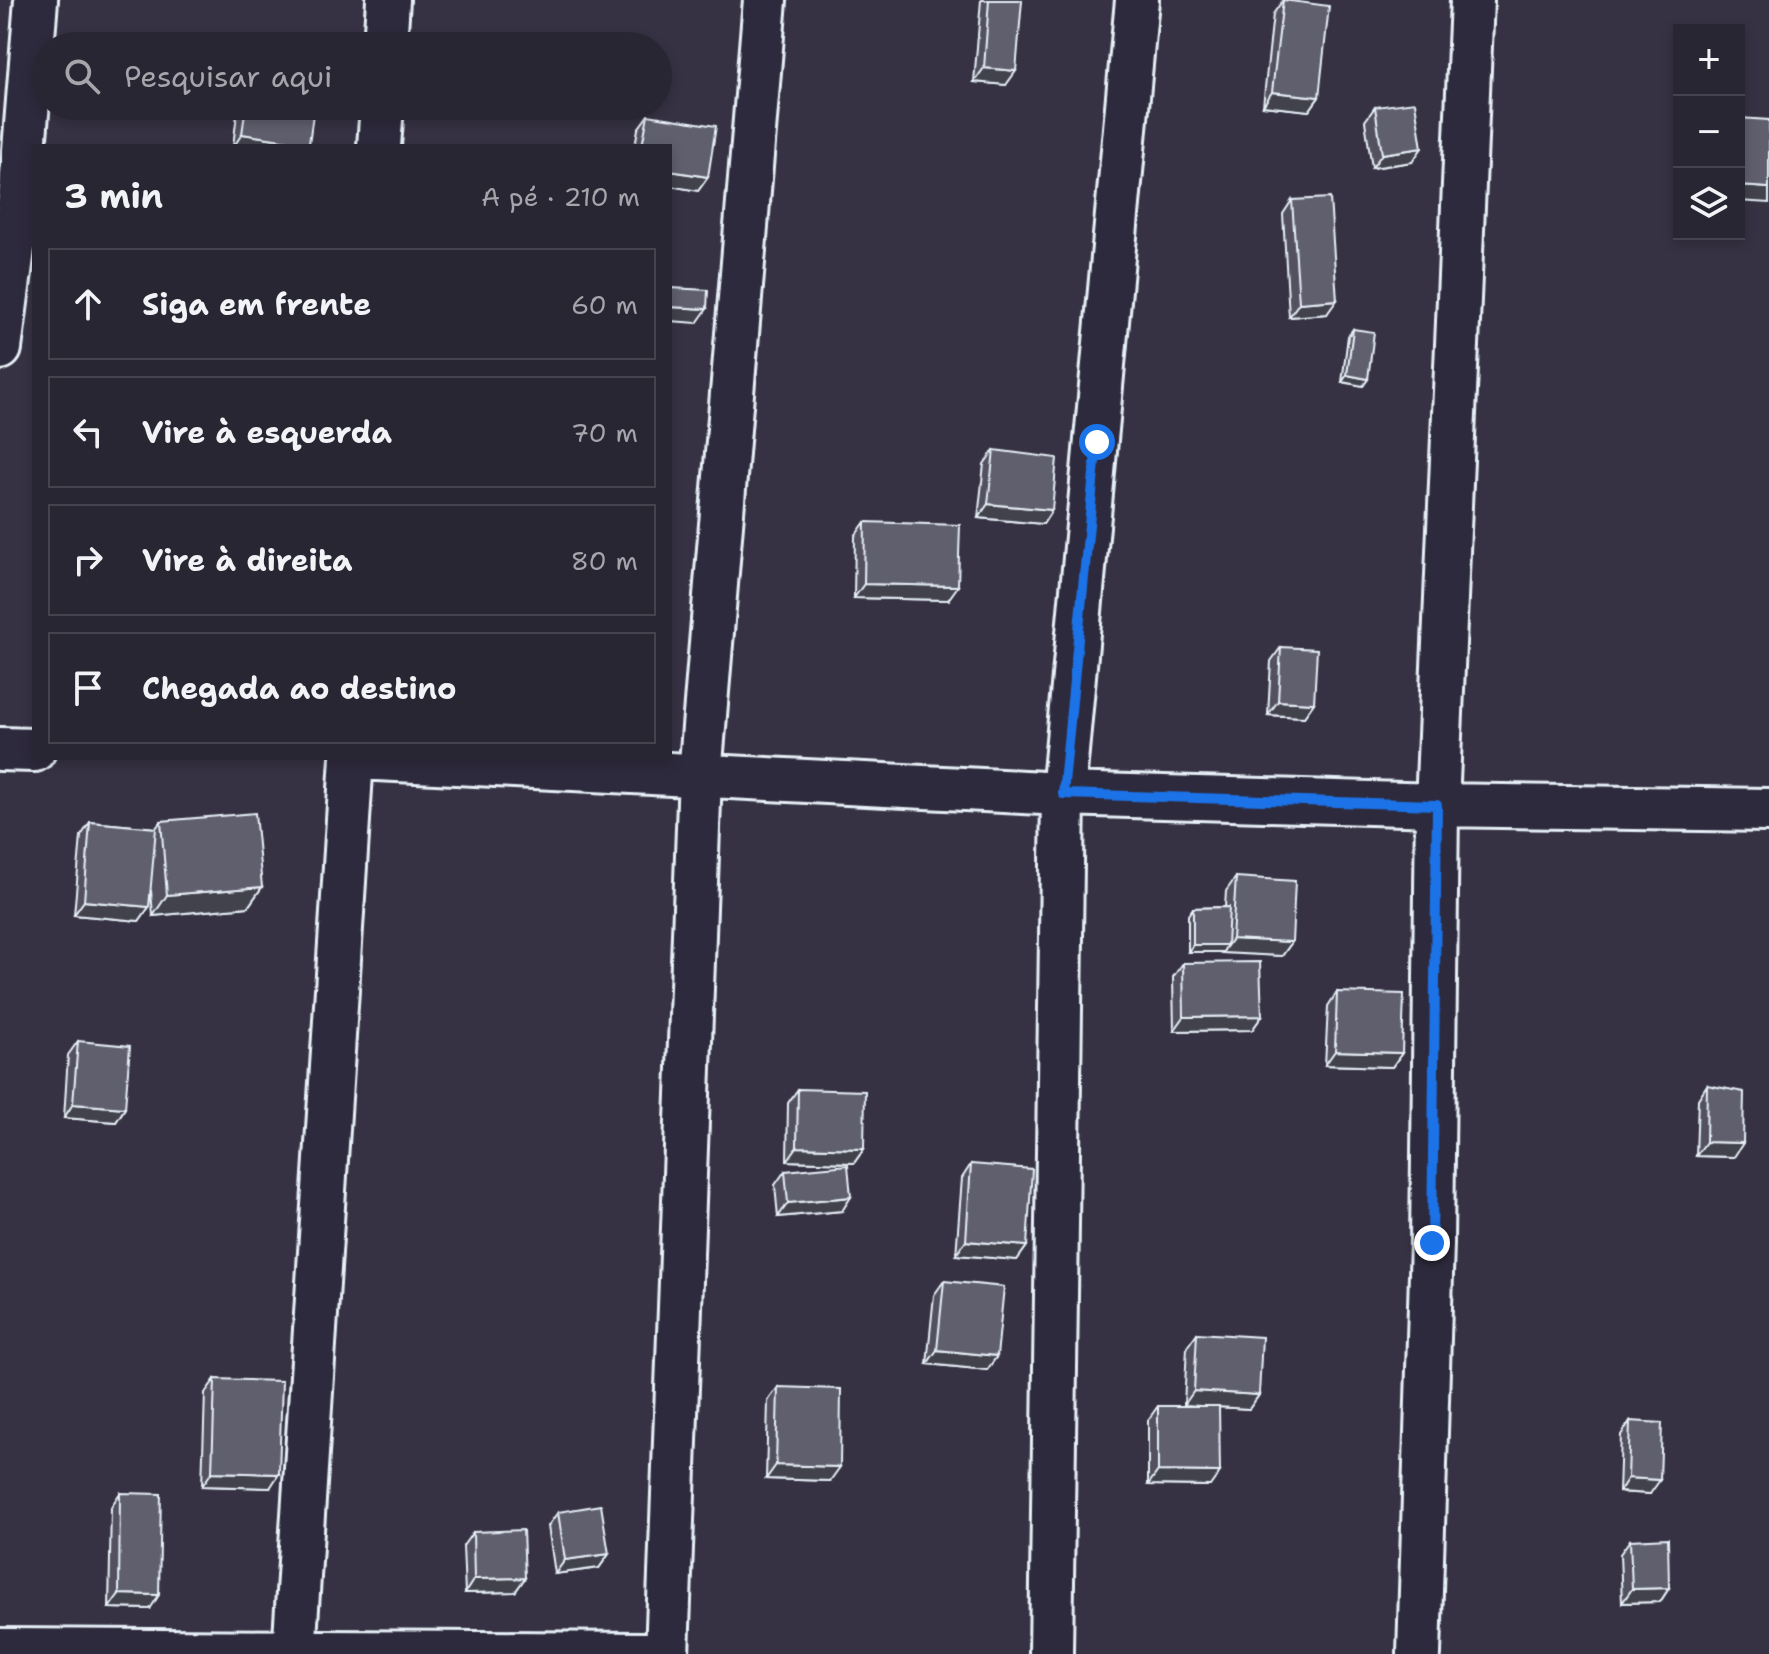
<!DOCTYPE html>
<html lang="pt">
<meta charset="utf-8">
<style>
body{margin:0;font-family:"Shantell Sans",sans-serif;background:#34323f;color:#f1f3f6}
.controls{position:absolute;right:24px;top:24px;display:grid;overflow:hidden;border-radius:0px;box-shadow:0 4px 12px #0003}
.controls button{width:72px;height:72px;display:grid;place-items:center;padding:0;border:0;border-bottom:2px solid #44434e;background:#282633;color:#f1f3f6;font:40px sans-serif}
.stop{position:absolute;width:24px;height:24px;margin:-18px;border:6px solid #1a73e8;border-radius:50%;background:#fff}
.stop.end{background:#1a73e8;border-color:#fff;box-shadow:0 2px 8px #0008}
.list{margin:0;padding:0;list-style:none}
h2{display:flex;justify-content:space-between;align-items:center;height:104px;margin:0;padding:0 32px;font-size:34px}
h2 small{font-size:26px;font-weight:400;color:#a5a5ac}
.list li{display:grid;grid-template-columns:52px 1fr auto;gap:24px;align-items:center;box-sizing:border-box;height:112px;margin:0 16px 16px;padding:0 16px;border:2px solid #44434e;border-radius:0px}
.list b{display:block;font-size:30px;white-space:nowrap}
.list em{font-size:26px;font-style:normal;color:#a5a5ac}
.icon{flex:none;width:44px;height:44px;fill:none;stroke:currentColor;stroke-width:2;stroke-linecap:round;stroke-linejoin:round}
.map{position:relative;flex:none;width:1769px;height:1654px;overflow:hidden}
.search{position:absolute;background:#282633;box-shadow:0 4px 12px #0003;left:32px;top:32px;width:640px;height:88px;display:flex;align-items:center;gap:20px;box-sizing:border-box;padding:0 28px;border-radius:44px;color:#a5a5ac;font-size:30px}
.panel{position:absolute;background:#282633;box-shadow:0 4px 12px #0003;left:32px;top:144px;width:640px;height:616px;border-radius:0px}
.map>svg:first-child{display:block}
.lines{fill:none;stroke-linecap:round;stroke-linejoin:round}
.minor-casing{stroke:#e8f1f8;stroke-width:48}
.minor{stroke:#2f2a3d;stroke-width:42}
.wall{fill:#53515f;stroke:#e8f1f8;stroke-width:2}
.shaded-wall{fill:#43424d;stroke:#e8f1f8;stroke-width:2}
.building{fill:#605e6e;stroke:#e8f1f8;stroke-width:2}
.route{stroke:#1a73e8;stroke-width:10}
</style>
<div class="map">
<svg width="1769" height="1654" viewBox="0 0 1769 1654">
<rect width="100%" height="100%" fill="#363244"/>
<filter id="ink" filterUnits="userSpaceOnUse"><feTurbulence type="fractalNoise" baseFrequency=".0125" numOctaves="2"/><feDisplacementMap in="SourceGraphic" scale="16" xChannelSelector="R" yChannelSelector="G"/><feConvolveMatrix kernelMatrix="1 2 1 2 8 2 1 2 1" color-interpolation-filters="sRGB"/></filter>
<g filter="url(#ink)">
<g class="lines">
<defs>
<path id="minor" d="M385,46l3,-46
M379,146l3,-40
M0,348l21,-160 15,-188
M0,749l34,1
M357,758l706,36 374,11 332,5
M0,1650l646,4
M294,1654l58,-896
M667,1654l33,-879 65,-775
M1051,1654l12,-860 74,-794
M1419,1654l13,-411 5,-438 35,-805"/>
</defs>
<!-- minor casing -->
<use href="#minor" class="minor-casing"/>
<!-- minor -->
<use href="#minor" class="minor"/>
</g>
<!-- wall -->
<path class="wall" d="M981,0h41l-16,85 -32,-3z
M1283,0l36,97 -10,14 -46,-5 10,-92z
M238,106h76l-7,40h-74z
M1375,107l37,55 -40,6 -7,-47z
M648,115l60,62 -10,14 -28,-5v-40h-35l3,-17z
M1292,200l35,114 -38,3 -6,-103z
M1353,329l15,50 -5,7 -21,-4 6,-46z
M994,450l58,60 -9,14 -65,-6 6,-54z
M865,522l83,78 -94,-2 1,-62z
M1281,647l33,56 -10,14 -36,-2 3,-54z
M161,821l101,66 -14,20 -95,9 -2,-26 -2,17 -10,14 -65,-6 7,-79 9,-14 66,6z
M1236,877l56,65 -10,14 -59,-4h-35v-37l5,-7 32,-1 1,-16z
M1183,963l79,53 -10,14 -78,1 -1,-54z
M1337,992l65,61 -10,14 -67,-2 3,-59z
M78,1041l47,67 -9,14 -52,-4 4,-63z
M1707,1085l27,72 -38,-1 2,-57z
M798,1089l66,60 -10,14 -67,-2 1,-58z
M971,1164l56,82 -10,14 -61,-5 6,-77z
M785,1171l57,40 -64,6 -3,-32z
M944,1281l53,75 -10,14 -60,-6 7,-69z
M1197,1333l62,62 -10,14 -30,-2 -9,79 -62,-1v-65l10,-14h44l-18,-1 3,-58z
M215,1379l55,109 -68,-2 3,-93z
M778,1387l52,94 -64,-2 2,-78z
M1630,1421l20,73 -31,-2 2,-57z
M120,1493l30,116 -41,-1 2,-101z
M558,1512l51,42 -10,14 -44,6 -7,-48z
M473,1532l52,46 -10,14 -50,1 -2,-47z
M1630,1540l39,48 -9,14 -38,1 -2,-49z"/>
<!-- shaded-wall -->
<path class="shaded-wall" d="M984,68l32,3 -10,14 -32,-3z
M1272,92l47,5 -10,14 -46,-5z
M123,106h28l-5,7 -27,-2z
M242,134l67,10 -2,2h-73z
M1422,148l-10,14 -40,6 10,-14z
M670,171l38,6 -10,14 -28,-5z
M1739,186l30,2v15l-30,-2z
M1337,300l-10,14 -38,3 10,-14z
M670,307l37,2 -10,14 -27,-2z
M1347,375l21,4 -5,7 -21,-4z
M988,504l64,6 -9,14 -65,-6z
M864,584l94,2 -10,14 -94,-2z
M1278,701l36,2 -10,14 -36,-2z
M262,887l-14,20 -95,9 14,-21z
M84,901l65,6 -10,14 -65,-6z
M1232,939l60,3 -10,14 -60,-3z
M1193,945h34l-4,7h-35z
M1262,1016l-10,14 -78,1 10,-14z
M1335,1051l67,2 -10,14 -67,-2z
M73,1104l52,4 -9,14 -52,-4z
M1706,1142l37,1 -9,14 -38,-1z
M797,1147l67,2 -10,14 -67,-2z
M851,1197l-9,14 -64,6 10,-14z
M966,1241l61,5 -10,14 -61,-5z
M937,1350l60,6 -10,14 -60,-6z
M1194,1391l65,4 -10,14 -65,-4z
M776,1465l64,2 -10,14 -64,-2z
M1158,1471l62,1 -10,14 -62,-1z
M212,1472l67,2 -9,14 -68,-2z
M1628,1478l32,2 -10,14 -31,-2z
M609,1554l-10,14 -44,6 10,-14z
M525,1578l-10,14 -50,1 9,-14z
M1669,1588l-9,14 -38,1 10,-14z
M119,1594l40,1 -9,14 -41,-1z"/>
<!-- building -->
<path class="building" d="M989,0h33l-6,71 -32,-3z
M1283,0l46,6 -10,91 -47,-5z
M1415,102l7,46 -40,6 -7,-47z
M246,106h68l-5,38 -67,-10z
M648,115l68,11 -8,51 -38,-6v-25h-28z
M1739,118l30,2v68l-30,-2z
M1330,198l7,102 -38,3 -7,-103z
M670,288l38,2 -1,19 -37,-2z
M1353,329l21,3 -6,47 -21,-4z
M994,450l63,8 -5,52 -64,-6z
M865,522l95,3 -2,61 -94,-2z
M1281,647l36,2 -3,54 -36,-2z
M255,813l7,74 -95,8 -6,-74z
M90,822l66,6 -7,79 -65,-6z
M1236,877l59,4 -3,61 -60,-3z
M1229,907l-2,38h-34v-37z
M1260,962l2,54 -78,1 -1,-54z
M1337,992l67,2 -2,59 -67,-2z
M78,1041l52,5 -5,62 -52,-4z
M1707,1085l37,7 -1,51 -37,-1z
M798,1089l67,2 -1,58 -67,-2z
M971,1164l61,5 -5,77 -61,-5z
M848,1165l3,32 -63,6 -3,-32z
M944,1281l60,6 -7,69 -60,-6z
M1197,1333l65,4 -3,58 -65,-4z
M215,1379l67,2 -3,93 -67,-2z
M778,1387l63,2 -1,78 -64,-2z
M1158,1406h61l1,66 -62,-1z
M1630,1421l32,2 -2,57 -32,-2z
M120,1493l41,1 -2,101 -40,-1z
M601,1505l8,49 -44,6 -7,-48z
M523,1530l2,48 -51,1 -1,-47z
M1668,1538l1,50 -37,1 -2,-49z"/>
</g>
<g class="lines" filter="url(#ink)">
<!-- route -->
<path class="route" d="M1097,442l-34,352 374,11 -5,438"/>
</g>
</svg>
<div class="controls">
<button>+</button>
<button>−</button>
<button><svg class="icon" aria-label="layers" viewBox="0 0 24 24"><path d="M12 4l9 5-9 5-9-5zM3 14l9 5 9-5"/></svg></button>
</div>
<div class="stop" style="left:1097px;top:442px"></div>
<div class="stop end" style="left:1432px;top:1243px"></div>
<div class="search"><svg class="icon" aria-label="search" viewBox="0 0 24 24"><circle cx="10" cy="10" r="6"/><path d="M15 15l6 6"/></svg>Pesquisar aqui</div>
<section class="panel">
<h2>3 min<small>A pé · 210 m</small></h2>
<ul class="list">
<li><svg class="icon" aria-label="ahead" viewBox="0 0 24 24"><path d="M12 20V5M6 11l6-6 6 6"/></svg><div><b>Siga em frente</b></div><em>60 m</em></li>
<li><svg class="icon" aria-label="left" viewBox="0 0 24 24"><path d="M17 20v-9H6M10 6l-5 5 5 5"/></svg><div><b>Vire à esquerda</b></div><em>70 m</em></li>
<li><svg class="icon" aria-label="right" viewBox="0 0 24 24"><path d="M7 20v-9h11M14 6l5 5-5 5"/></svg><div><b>Vire à direita</b></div><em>80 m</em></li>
<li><svg class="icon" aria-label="arrive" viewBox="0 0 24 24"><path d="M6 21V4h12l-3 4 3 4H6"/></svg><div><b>Chegada ao destino</b></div></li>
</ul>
</section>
</div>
